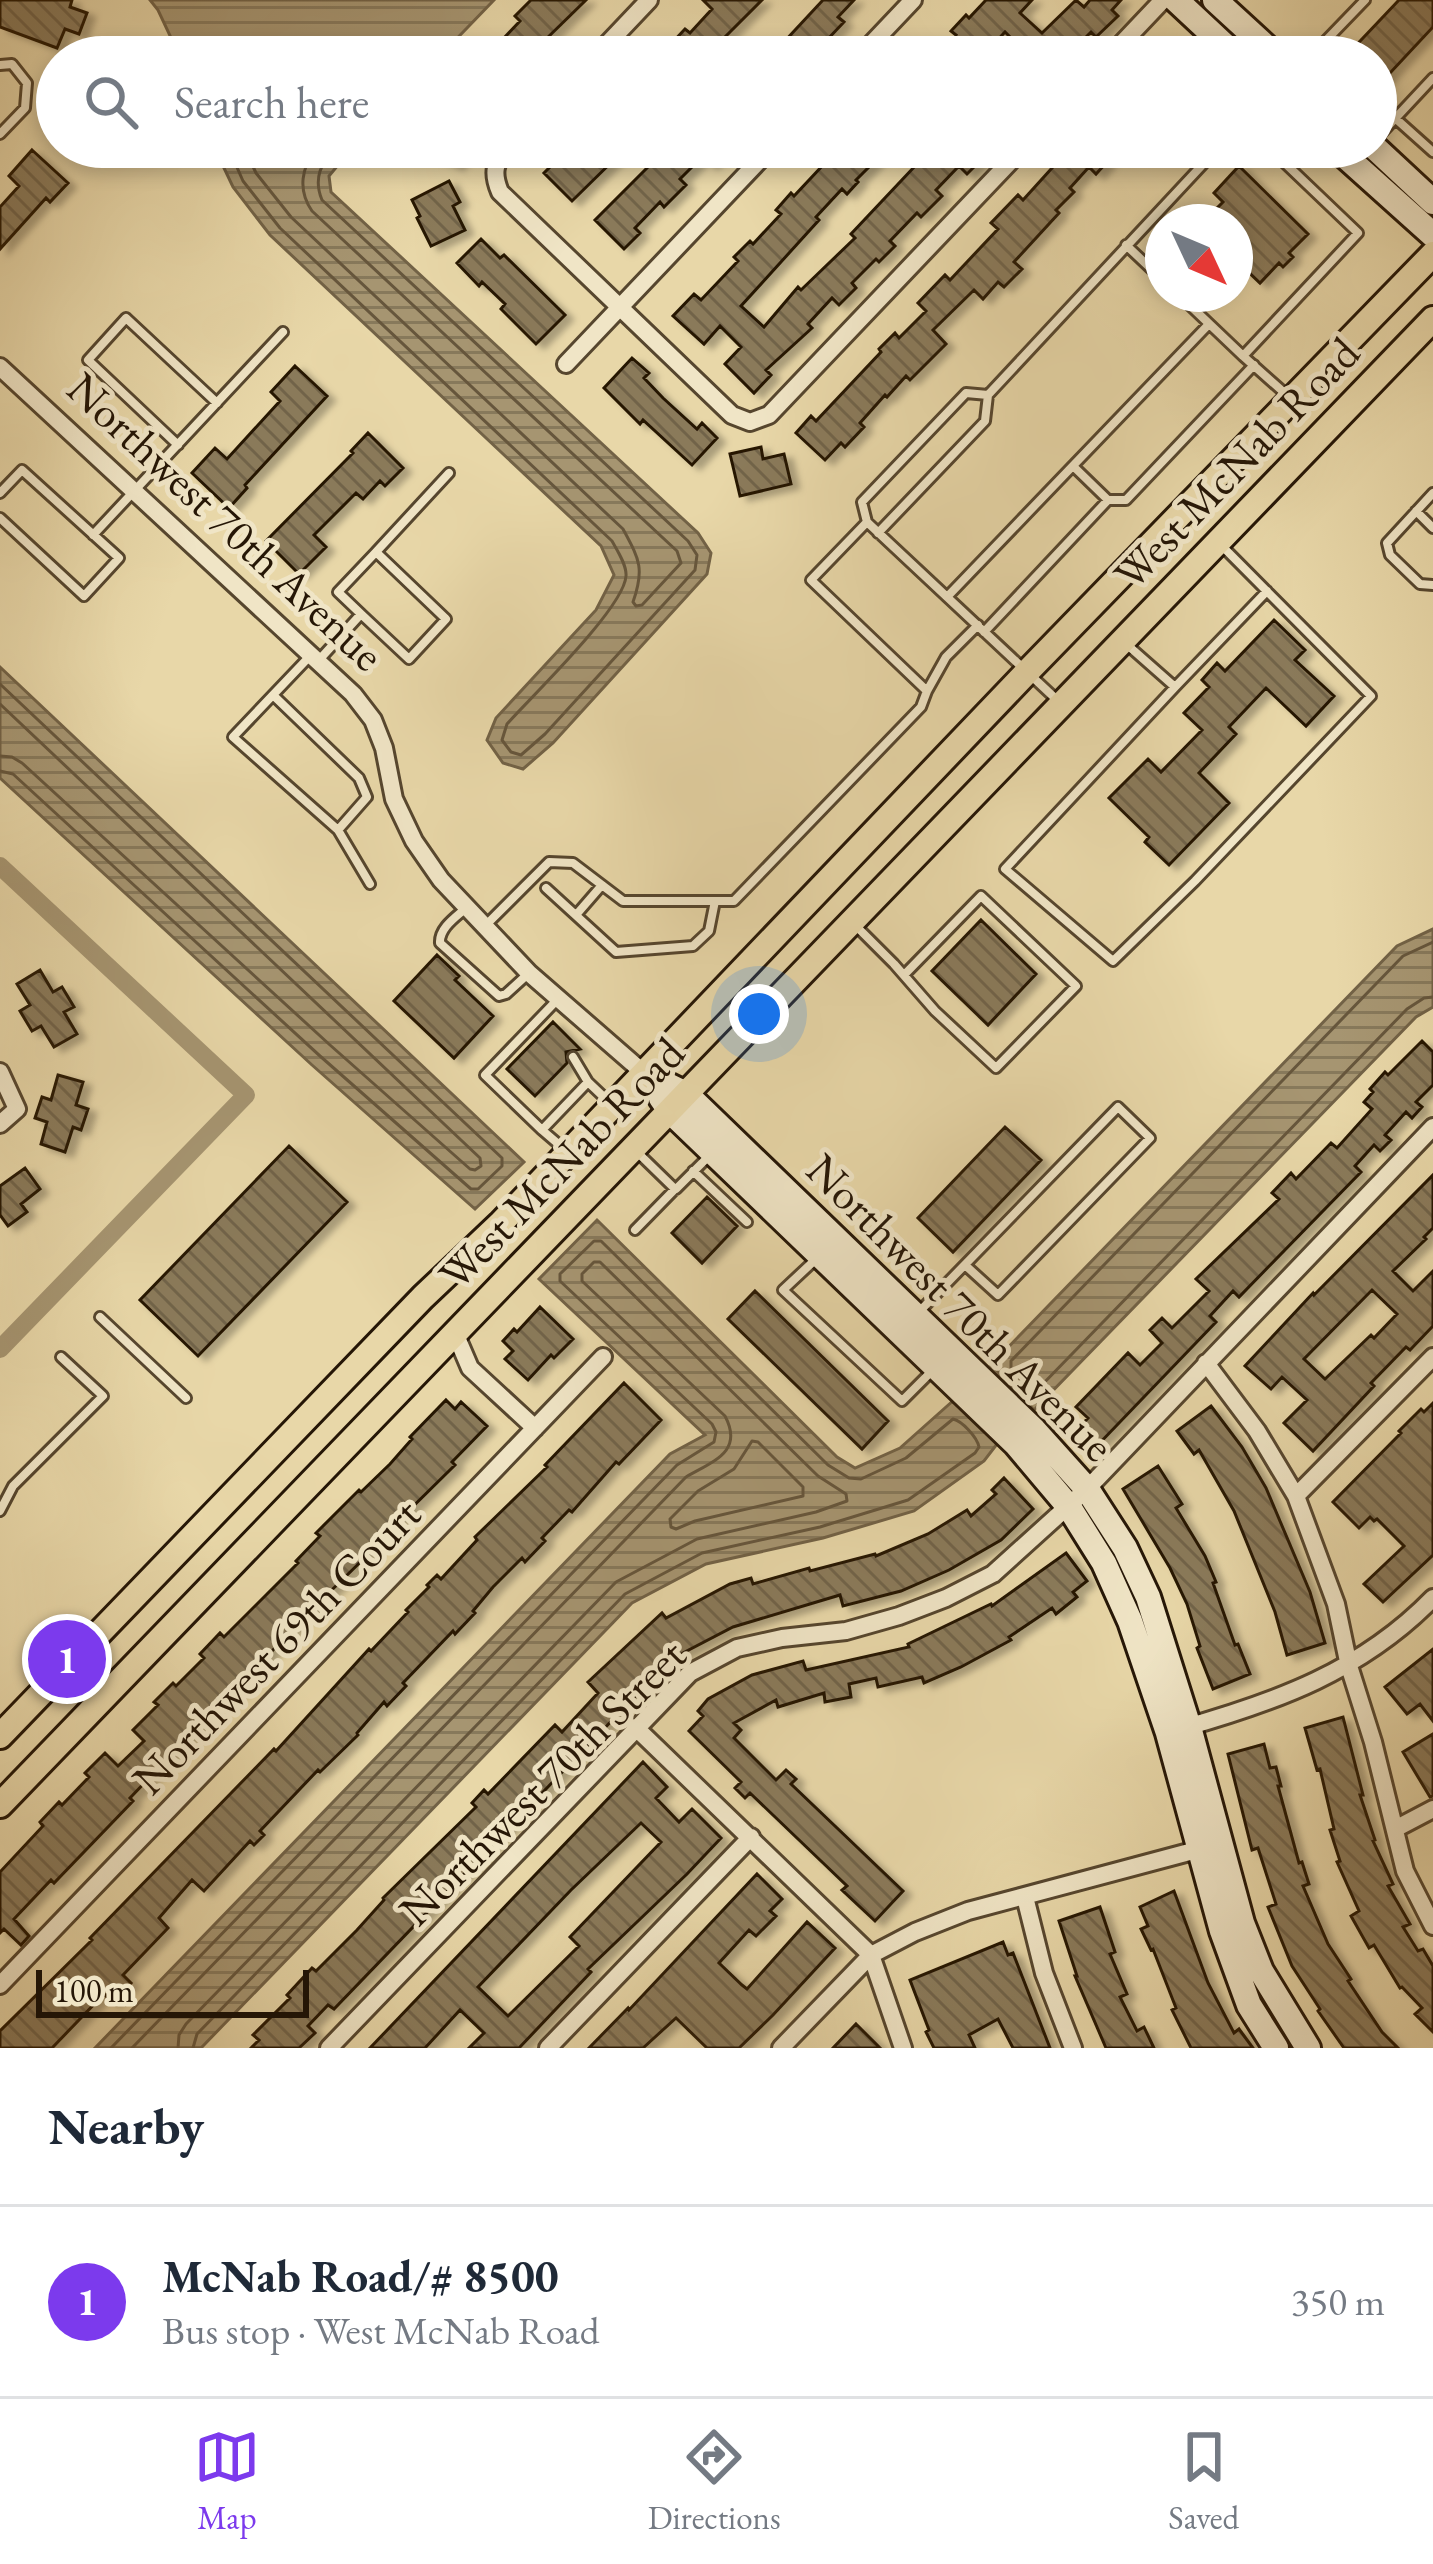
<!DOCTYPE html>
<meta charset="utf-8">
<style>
body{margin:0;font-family:"EB Garamond",serif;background:#f2f2f3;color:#1f2937}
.compass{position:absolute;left:1145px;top:204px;width:108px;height:108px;border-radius:50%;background:#fff;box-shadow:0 6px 18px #0003;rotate:134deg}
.scale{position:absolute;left:36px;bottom:30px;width:273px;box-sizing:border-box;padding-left:12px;border:6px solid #251606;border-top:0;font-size:33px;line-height:42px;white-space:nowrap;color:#251606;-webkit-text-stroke:9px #f0e5c6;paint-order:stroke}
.you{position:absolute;left:759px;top:1014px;width:42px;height:42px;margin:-30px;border:9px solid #fff;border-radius:50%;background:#1a73e8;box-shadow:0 0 0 18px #1a73e833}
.badge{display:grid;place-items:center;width:78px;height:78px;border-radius:50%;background:#7c3aed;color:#fff;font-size:39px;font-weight:700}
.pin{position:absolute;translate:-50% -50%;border:6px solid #fff;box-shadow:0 3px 12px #0006}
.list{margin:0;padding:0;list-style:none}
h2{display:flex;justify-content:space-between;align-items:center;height:156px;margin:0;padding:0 48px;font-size:51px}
h2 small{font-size:39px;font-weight:400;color:#747a83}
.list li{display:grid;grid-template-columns:78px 1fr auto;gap:36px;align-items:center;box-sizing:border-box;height:192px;padding:0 48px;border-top:3px solid #e0e1e3}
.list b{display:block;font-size:45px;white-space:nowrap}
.list p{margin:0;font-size:39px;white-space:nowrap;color:#747a83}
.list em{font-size:39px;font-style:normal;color:#747a83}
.icon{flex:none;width:66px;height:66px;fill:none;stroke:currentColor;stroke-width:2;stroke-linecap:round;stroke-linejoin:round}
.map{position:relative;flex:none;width:1433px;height:2048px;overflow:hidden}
.search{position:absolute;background:#fff;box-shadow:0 6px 18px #0003;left:36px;right:36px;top:36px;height:132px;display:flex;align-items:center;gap:30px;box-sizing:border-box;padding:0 42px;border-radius:66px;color:#747a83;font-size:45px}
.sheet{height:348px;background:#fff}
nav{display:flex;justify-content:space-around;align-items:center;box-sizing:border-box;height:168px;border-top:3px solid #e0e1e3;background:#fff;font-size:33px;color:#747a83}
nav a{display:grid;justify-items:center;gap:6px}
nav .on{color:#7c3aed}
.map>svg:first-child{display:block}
.water{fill:url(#water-rules);stroke:#726246;stroke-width:3}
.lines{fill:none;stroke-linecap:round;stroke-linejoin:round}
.shore{stroke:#66563c;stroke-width:3}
.canal{stroke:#a69571;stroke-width:18}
.building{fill:url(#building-back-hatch);stroke:#251606;stroke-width:3;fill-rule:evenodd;filter:url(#shadow)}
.lane-casing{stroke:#56462e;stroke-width:14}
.street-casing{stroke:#56462e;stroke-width:22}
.secondary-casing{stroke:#251606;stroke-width:30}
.primary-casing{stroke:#251606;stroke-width:30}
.lane{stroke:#f0e5c6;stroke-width:8}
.street{stroke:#f0e5c6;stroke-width:16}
.secondary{stroke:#f0e5c6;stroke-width:24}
.primary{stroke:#e8d7a8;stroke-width:24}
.labels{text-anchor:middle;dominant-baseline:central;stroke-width:10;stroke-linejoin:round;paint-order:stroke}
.street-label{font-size:45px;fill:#251606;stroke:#f0e5c6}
</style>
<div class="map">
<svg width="1433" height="2048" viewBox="0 0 1433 2048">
<defs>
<pattern id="water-rules" width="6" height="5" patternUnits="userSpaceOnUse" patternTransform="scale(3)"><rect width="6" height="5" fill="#a69571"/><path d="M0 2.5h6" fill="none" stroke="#87795b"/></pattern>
<pattern id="building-back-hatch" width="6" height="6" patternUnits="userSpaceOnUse" patternTransform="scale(3)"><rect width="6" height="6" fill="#8a7a5a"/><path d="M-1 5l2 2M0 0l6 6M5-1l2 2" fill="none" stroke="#716348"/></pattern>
<filter id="shadow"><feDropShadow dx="8" dy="4.5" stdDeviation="3" flood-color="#0004"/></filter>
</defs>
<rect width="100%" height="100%" fill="#e8d7a8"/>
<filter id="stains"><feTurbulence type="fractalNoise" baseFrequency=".00167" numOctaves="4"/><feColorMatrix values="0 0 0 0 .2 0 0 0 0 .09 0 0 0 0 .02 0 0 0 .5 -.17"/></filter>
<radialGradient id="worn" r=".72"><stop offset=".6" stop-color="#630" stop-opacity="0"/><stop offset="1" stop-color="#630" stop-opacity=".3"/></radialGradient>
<!-- water -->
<path class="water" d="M150,0h344l-55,57h-259l-22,-47z
M214,147h139l-24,29 2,16 367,341 13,20 -4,21 -154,169 -30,26 -20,-6 -16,-23 9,-22 100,-108 18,-35 -13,-29 -331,-311 -37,-48z
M0,667l524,495 -49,47 -163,-144 -312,-287z
M1433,929v78l-17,10 -382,393 -43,-45 406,-419z
M597,1220l240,237 18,11 45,-20 55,-49 42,45 -13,17 -70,50 -91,27 -117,26 -74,39 -431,445h-106l575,-594 35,-19 -166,-156z"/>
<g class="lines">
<!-- shore -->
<path class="shore" d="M228,147l15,34 37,47 332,313c5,9 15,24 14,35 -2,32 -95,121 -119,148l-5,16 9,12 10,3 24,-21 150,-164 2,-15 -9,-14 -366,-341c-9,-22 -1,-37 14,-53
M244,147l12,26 35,44 332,312c16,30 22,39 10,73l3,4 6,-1 39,-42 -4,-12 -365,-340c-15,-22 -10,-43 4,-64
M0,684l502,474v8l-24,23h-7l-151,-133 -307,-282 -13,-3
M0,704l480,454 1,8 -6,4 -5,-1 -140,-124 -308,-282 -10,-6 -12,-1
M1433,942l-30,14 -392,405v8l19,20h8l369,-380 17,-11 9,-1
M752,1441l6,1 45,45v9l-108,25 -19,8 -5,-2 -1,-8 28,-28 36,-22z
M111,2048l566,-583 37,-23 2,-10 -4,-8 -152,-143v-7l34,-33h7l227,224 21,13 12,1 45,-21 47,-39c9,2 24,18 26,28l-4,6 -67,47 -88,27 -118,26 -77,41 -428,440 -4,14
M132,2048l554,-571c27,-16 58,-25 39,-61l-143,-135v-7l12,-12h6l218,214 28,18 1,7 -31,11 -119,27 -81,43 -430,442 -7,11 -1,13"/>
<!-- canal -->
<path class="canal" d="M0,866l246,229 -246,254"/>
</g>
<!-- building -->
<path class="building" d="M0,0h72l-2,7 17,6 -8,21 -14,-5 -8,19 -57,-21z
M531,0h55l-45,44 13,13h-68l34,-36 -5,-5z
M703,0h59l-37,37 2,2 -17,18h-25l-14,-13 14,-15 5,4 22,-24z
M823,0h31l-16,17 6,5 -20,21 -4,-4 -17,18h-33z
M986,0h46l-12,13 22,20 34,-33 8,7 6,-7h31l-9,10 6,6 -22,21 -5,-5 -25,25h-36l-25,-25 -23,25h-46l20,-22 -5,-4 15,-16 3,3z
M1399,0h34v27l-57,61v-31h-31z
M415,147h50l-9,18z
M581,147h46l-55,54 -28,-28 21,-21 5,6z
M668,147h58l-16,17 -8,-7 -22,22 6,6 -22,22 -4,-5 -25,26 5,5 -16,16 -29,-29z
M840,147h49l-33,33 2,2 -11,12 -5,-5 -26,28 3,3 -78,86 23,21 34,-40 3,3 54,-52 -4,-4 82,-87h61l-27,27 -8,-8 -23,24 6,6 -21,21 -4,-4 -27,28 5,5 -16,16 -3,-3 -24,24 4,5 -17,17 -7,-7 -24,26 4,4 -46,42 5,5 -17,18 -29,-29 16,-17 -21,-21 -16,18 -31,-28 21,-22 7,6 37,-39 -4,-4 16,-16 3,3 28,-30 -5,-4 15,-17 3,3z
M1071,147h41l-10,10 5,5 -11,12 -7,-7 -19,21 4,4 -18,18 3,3 -45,49 8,7 -18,18 -6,-5 -15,17 -9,-9 -41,40 13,14 -36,36 -4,-4 -19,21 -2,-2 -25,28 4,4 -19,20 -4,-4 -16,17 -29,-27 15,-17 5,5 65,-69 -2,-3 16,-16 4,5 27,-27 -8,-8 27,-28 5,5 48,-51 -7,-6 27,-28 5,5z
M32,150l36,33 -18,19 -4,-4 -46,51v-42l19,-21 -10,-10z
M1239,166l69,68 -19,19 4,4 -10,10 -4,-4 -19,20 -25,-24v-37h-32l20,-20 -9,-9z
M449,181l11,21 -7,4 12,24 -34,16 -14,-28 3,-2 -8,-16z
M481,239l19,19 4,-3 61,60 -29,29 -35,-35 4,-5 -23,-22 -3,4 -22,-23z
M632,358l17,15 -5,5 19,20 34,31 5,-6 15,15 -25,27 -49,-45 -3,4 -36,-36z
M295,366l32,30 -82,89 2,3 -18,20 -37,-35 23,-25 12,11 53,-58 -9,-9z
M368,433l35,35 -18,18 -5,-5 -17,18 -7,-6 -42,42 12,12 -27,27 -33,-33 87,-88 -2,-2z
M761,447l2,12 21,-5 7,30 -51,12 -10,-42z
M1274,620l31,30 -10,10 39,36 -28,30 -40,-38 -37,39 7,7 -37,39 30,30 -60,62 -24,-23 4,-5 -40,-39 39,-39 13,13 41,-42 -18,-17 25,-26 -7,-7 15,-17 8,8z
M981,920l55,54 -48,51 -56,-54z
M437,955l22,21 -4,4 38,36 -39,42 -60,-57z
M40,970l13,22 9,-5 12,20 -10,5 13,22 -23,13 -13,-21 -9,5 -12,-20 10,-6 -13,-21z
M553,1022l27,27 -14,3 1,11 -32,33 -28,-27z
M1422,1041l11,11v33l-17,17 6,5 -10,11 -6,-6 -21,23 6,5 -11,11 -6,-6 -19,21 6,6 -122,125 -6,-6 -23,25 6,6 -122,127 -19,-17 13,-14 -12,-11 52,-54 12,12 22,-22 -12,-13 12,-12 10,10 37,-37 -13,-12 83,-80 -7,-6 19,-20 5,6 35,-36 6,5 35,-39 -8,-7 9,-10 -3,-3 15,-17 3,3z
M58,1075l25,7 -7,23 12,4 -7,21 -8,-3 -8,25 -24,-8 6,-22 -12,-4 7,-21 9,3z
M1005,1127l36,33 -88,92 -35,-34z
M289,1146l58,56 -149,154 -58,-56z
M25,1168l15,21 -19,15 6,8 -19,14 -8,-11v-29z
M1433,1175v53l-9,9 2,2 -33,32 20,20 20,-20v55l-23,24 -4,-3 -35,36 3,3 -61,65 -29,-28 23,-23 -25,-23 -11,12 -26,-23 68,-73 1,2zM1372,1290l25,24 -23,24 -3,-3 -46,44 -21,-20z
M707,1197l30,29 -35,37 -30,-30z
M755,1291l133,130 -26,28 -134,-130z
M540,1307l33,32 -19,19 -3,-3 -23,25 -23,-21 8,-8 -10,-10 11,-12 3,3z
M624,1383l37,37 -42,44 -3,-2 -44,50 -3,-2 -27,28 3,3 -20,21 -3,-4 -29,29 -20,24 2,2 -20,21 -2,-3 -50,52 3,3 -19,20 -3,-4 -27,31 1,2 -38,37 -2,-2 -58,61 4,4 -10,10 -4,-4 -46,50 -12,-11 -33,38 9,10 -45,47 8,8 -19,19 -8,-8 -52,54h-52v-17l92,-91 -2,-2 184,-189 2,2 93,-102 2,2 37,-39 -2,-2 23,-23 -2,-2 10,-10 4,4 36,-39 -2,-3 72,-70 -2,-2z
M446,1400l9,9 6,-7 26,24 -35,36 3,3 -71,70 2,2 -87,85 -53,57 2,3 -10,10 -2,-3 -38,38 -68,71 3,3 -79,82 -3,-3 -37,39 15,17 -8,9 -17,-16 -4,4v-61l43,-46 -3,-4 19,-20 3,3 27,-28 -4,-4 20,-20 13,13 26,-25 -11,-11 25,-25 -4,-3 19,-19 3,3 28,-28 -4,-4 20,-21 4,4 74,-74 -2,-2 24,-25 -4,-3 43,-43 2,2 29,-28 22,-25 -2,-2z
M1433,1403v152l-50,47 -19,-18 40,-38 -27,-27 -3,2 -4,-4 -11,11 -26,-26 68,-69 -2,-2 22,-22 3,3z
M1211,1406l31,41 24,41 44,104 15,51 -38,12 -12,-43 -41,-101 -35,-61 -5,4 -17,-23z
M1158,1466l24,38 -6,4 29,48 11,26 -3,1 22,62 3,-1 12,30 -37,15 -16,-41 3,-2 -13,-42 -17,-36 -47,-79z
M1004,1478l29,31 -32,31 -52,30 -48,21 -58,15 -3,-11 -107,32 -50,26 -34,29 -315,327 -6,-4 -20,21 7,7 -16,15h-48l8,-8 -6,-5 37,-37 -3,-3 25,-27 4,3 41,-41 27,-30 -1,-2 93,-91 -4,-4 12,-13 4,4 67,-69 7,7 36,-39 -10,-11 74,-69 4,5 64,-34 21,-6 2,6 56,-16 1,3 65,-17 1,2 52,-22 39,-24 4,6 25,-22 -4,-4z
M1066,1553l21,28 -14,11 4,5 -21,17 -4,-6 -43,29 2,3 -50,27 -37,16 -2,-6 -44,10 -2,-9 -27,6 2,13 -26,5 -1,-9 -46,14 -2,-7 -42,23 7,7 -7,8 42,42 10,-10 10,9 -5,5 112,107 -28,30 -33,-31 5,-4 -26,-25 -71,-68 -5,5 -10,-10 6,-6 -52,-51 14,-15 -5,-5 10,-12 44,-24 51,-14 3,9 103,-23 -1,-3 83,-40 1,2z
M1433,1649v72l-13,-17 -13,10 -22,-27z
M1343,1717l20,78h-3l15,45 -2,1 20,43 -5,2 22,38 -7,3 15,24 5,-2 10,17v66l-18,-18 7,-6 -20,-21 -2,1 -26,-43 -5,3 -18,-32 8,-5 -22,-49 3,-1 -10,-31 4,-1 -14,-60 -3,1 -12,-42z
M1433,1734v62l-3,1 -27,-45z
M1264,1744l6,24 6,-1 5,19h-3l21,77 3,-1 7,22 -6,2 25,58 23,35 -3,2 34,51 16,16h-54l-26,-37 2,-2 -28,-43 -24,-59 8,-3 -18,-56 -6,2 -24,-96z
M643,1762l24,25 -11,11 23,24 13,-13 29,29 -34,36 -99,95 3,3 -72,76h-50l15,-15 -24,-23 -35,38h-55zM641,1823l20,19 -91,95 9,9 -71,70 -30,-29 93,-97z
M757,1874l25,25 -12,12 6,5 -20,20 -7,-6 -30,33 23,22 5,4 60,-67 28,26 -62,67 -34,33h-32l-31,-30 -33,30h-54l39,-40 1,2z
M1174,1891l34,92 26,50 5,-4 14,19h-62l-19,-38 4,-2 -23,-59 -2,1 -10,-21 7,-3 -8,-19z
M1100,1907l15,45 -5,2 17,40 -7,3 17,34 7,-4 10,21h-48l-31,-72h2l-18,-55z
M1003,1942l5,13 5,-2 37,95h-37l-15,-29 -29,16 6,13h-41l-8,-16 3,-2 -19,-50z
M856,2024l24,24h-47z"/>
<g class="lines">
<defs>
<path id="lane" d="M1310,57l55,-57
M0,65l12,-1 15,19 -2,25 -25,26
M1395,118l38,34
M1376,139l57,-61
M1268,147l90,86 -115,123 45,40
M1126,245l37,35
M1178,294l65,62
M178,445l-90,-85 38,-42 91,85
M1073,466l35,34
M0,493l22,-23 97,88 -35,38 -84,-78
M1433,493l-46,50 3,12 30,29 13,1
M1416,511l17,17
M867,522l189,177
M878,533l107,-112 3,-26
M93,535l190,-203
M947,597l262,-273
M361,614l-23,-22 38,-40
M984,632l124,-132h18l128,-135
M1124,642l51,45 92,-96
M310,656l-77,81 105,93 32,54
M319,660l42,-46 48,45 37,-40 -70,-67 73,-79
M1175,687l-170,182 108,92 82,-80 176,-185 -148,-149
M927,691l19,-34 32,-32
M273,695l86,83 8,19 -29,33
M546,888l70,64 77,-6 16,-15 6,-30
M466,908c-10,9 -27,20 -26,35l59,53 7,-2 23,-21
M576,915l26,-30
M853,923l41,41 41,47 61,57 80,-82 -95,-90 -77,79
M485,926l64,-64 24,1 50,38h111l187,-194 6,-16 -116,-111 56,-58 -5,-20 104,-109 22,2 231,-248
M558,999l-73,76 57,55 46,-48
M573,1057l15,25 20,19
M542,1130l21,18
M693,1171l54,51
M676,1189l32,-32
M635,1230l40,-41 -39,-38
M815,1260l-32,30 119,111 31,-31
M917,1314l201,-207 32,31 -152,157 -33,-30
M100,1317l86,81
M0,1511l13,-25 90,-90 -42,-39"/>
<path id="street" d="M595,57l54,-57
M859,57l54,-57
M1109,57l54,-57
M509,147c-15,15 -17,26 -9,45l232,223 18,7 19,-7 255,-268
M566,364l206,-217
M0,367l353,327 20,26 11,28 10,51 20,42 27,39 88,93 116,101
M0,1072l17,37 -17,15
M455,1333l15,35 65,60
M1206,1363l51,68 39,65 40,108 13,62 24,76 32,129 28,55
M1296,1496l137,-139
M635,1727l236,228 32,93
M1180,1729c96,-27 182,-58 253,-131
M1395,1829l38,-20
M1025,1897l19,76 29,75
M0,1985l603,-628
M329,2048l361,-375 47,-25 45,-10 64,-7 53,-15 47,-18 47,-24 94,-85 346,-362
M548,2048l203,-211
M781,2048l90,-93 44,-23 53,-21 240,-64"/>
<path id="secondary" d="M1176,0l61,57
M1215,0l62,57
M1335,147l98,88
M1374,147l59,55
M645,1074l41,20 348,336 53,59 38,59 23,49 41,130 53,196 19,48 47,77
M661,1098l9,13 346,333 53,63 35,56 26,58 38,112 54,198 27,74 27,43"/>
<path id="primary" d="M0,1736l423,-439 77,-73 527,-552 406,-418
M0,1805l1433,-1486"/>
</defs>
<!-- lane casing -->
<use href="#lane" class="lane-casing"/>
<!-- street casing -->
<use href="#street" class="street-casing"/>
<!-- secondary casing -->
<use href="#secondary" class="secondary-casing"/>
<!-- primary casing -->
<use href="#primary" class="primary-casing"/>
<!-- lane -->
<use href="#lane" class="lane"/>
<!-- street -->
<use href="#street" class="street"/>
<!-- secondary -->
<use href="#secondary" class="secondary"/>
<!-- primary -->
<use href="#primary" class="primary"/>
</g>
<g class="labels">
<!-- street labels -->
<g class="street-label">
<text transform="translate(1236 463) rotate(-46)">West McNab Road</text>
<text transform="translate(226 521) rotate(43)">Northwest 70th Avenue</text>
<text transform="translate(561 1163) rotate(-46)">West McNab Road</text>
<text transform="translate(961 1307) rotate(45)">Northwest 70th Avenue</text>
<text transform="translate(276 1646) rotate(-46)">Northwest 69th Court</text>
<text transform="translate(542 1782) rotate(-45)">Northwest 70th Street</text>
</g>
</g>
<rect width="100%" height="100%" filter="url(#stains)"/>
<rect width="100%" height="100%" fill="url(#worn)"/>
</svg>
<svg class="compass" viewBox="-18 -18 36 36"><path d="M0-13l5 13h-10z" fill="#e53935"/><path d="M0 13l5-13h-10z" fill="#747a83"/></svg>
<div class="scale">100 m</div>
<div class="you"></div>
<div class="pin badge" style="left:67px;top:1659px">1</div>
<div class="search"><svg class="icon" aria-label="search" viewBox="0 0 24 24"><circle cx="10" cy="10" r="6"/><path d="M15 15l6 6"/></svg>Search here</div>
</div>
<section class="sheet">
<h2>Nearby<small></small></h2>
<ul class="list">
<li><span class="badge">1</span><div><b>McNab Road/# 8500</b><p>Bus stop · West McNab Road</p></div><em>350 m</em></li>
</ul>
</section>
<nav>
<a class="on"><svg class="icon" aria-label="map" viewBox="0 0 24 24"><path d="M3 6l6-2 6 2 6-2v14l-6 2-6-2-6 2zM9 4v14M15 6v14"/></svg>Map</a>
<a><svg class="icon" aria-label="directions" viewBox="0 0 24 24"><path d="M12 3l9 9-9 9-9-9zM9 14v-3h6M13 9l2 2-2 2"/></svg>Directions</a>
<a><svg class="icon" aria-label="saved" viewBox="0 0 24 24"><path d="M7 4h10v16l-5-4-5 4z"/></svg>Saved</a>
</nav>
